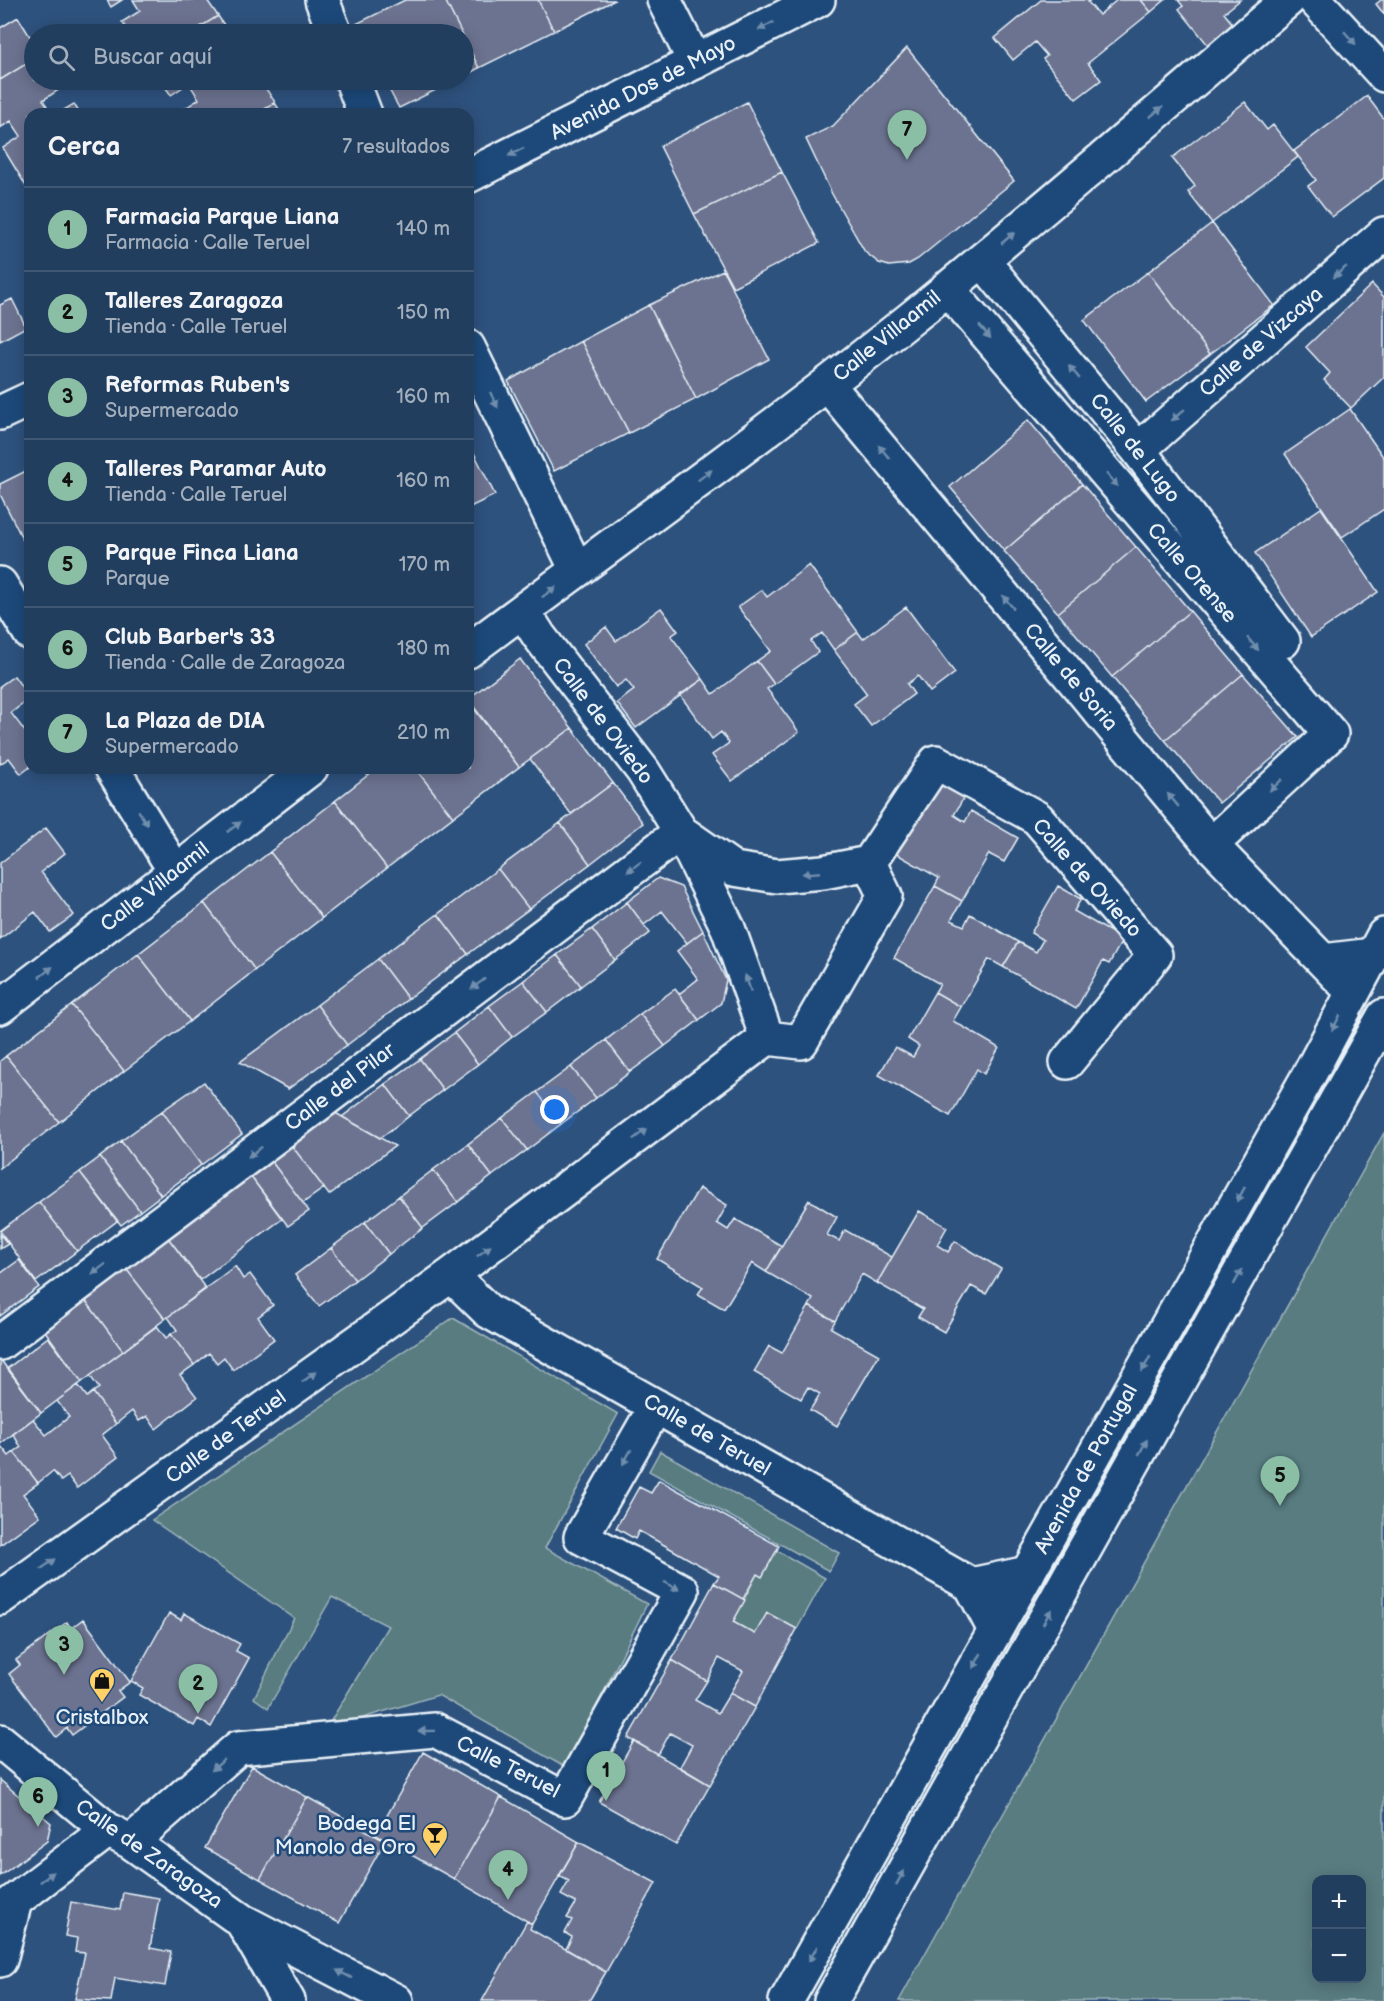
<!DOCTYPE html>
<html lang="es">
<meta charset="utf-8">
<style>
body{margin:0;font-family:"Balsamiq Sans",sans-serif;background:#2e4967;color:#f1f3f6}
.controls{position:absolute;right:18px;bottom:18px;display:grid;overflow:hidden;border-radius:12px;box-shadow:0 3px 15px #0003}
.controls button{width:54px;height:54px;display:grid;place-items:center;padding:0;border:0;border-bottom:2px solid #3f5773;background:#223e5e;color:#f1f3f6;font:30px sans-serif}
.you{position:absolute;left:555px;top:1110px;width:21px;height:21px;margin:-15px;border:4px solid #fff;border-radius:50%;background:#1a73e8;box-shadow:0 0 0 9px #1a73e833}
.badge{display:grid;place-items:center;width:39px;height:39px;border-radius:50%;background:#8abfa5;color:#111;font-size:20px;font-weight:700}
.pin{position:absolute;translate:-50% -50px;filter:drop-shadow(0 2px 3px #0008)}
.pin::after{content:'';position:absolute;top:32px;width:21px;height:18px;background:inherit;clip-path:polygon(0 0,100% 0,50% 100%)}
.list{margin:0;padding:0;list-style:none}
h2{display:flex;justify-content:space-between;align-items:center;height:78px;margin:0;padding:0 24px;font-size:26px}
h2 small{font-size:20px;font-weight:400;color:#a2aebc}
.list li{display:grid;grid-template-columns:39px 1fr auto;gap:18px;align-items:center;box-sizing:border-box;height:84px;padding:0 24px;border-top:2px solid #3f5773}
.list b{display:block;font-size:22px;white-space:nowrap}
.list p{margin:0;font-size:20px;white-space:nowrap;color:#a2aebc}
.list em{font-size:20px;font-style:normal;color:#a2aebc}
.icon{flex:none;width:33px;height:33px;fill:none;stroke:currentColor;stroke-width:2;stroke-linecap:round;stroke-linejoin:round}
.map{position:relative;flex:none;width:1384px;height:2001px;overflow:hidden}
.search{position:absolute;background:#223e5e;box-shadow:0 3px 15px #0003;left:24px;top:24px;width:450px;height:66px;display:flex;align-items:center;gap:15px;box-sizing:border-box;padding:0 21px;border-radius:33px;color:#a2aebc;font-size:22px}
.panel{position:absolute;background:#223e5e;box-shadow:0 3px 15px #0003;left:24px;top:108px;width:450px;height:666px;border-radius:18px}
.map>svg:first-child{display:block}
.green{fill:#597b80;stroke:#a0b6bc;stroke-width:1.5;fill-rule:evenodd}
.building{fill:#6c7390;stroke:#e8f1f8;stroke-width:1.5}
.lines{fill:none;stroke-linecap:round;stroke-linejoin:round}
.minor-casing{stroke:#e8f1f8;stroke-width:38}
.tertiary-casing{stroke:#e8f1f8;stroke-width:38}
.primary-casing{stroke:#e8f1f8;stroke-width:38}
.minor{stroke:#1f4a7a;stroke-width:33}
.tertiary{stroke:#1f4a7a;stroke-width:33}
.primary{stroke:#1f4a7a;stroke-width:33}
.oneway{fill:#6f8dac}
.labels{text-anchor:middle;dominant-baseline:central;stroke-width:5;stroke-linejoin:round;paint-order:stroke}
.street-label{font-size:21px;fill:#e8f1f8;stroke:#1f4a7a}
.poi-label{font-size:21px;fill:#e8f1f8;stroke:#1f4a7a}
</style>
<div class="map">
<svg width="1384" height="2001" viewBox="0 0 1384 2001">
<rect width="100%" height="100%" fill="#2e527e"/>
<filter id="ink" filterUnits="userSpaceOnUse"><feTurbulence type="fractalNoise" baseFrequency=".0167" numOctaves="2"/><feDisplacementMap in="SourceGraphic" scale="12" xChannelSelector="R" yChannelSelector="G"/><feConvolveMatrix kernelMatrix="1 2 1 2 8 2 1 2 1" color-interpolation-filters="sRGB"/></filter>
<g filter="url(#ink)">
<!-- green -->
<path class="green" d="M1384,1133v868h-485l17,-31zM1316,1880h46v98h-46z
M453,1318l165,96 -73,134 102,56 -81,164 -128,-73 -112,34 62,-103 -56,-29 -64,111 -14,-10 40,-80 -142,-98z
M660,1451l179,102 -10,18 -180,-100z
M776,1550l49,28 -28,51 -29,-16 -13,21 -22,-12 24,-48z"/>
<!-- building -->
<path class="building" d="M107,0h15l-11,7z
M133,0h74l11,16 -29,18h-59l-8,-12 18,-11z
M405,0h40l17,34h-100l-6,-10z
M445,0h93l16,31 -75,37z
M538,0h77l-61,31z
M1041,0h49l-2,2 11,13 18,-15h24l10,12 -63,51 13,17 -25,19 -33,-40 4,-3 -12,-14 -22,18 -18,-22z
M1141,0h24l-14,12z
M1178,0h62l-16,13 13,16 -25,21 -33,-41 4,-3z
M1381,0h3v14l-8,-10z
M218,16l12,18h-41z
M18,17l16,26v16l-34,21v-52z
M464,38l15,30 -15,8z
M907,48l107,133 -96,78 -9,5 -20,2 -10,-3 -14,-11 -33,-58 -26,-55 27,-13z
M34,59v21h24l5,7 -20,13 9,14h-22v70l-4,2 -23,-38 18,-12 -10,-15 -11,7v-48z
M160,80h100l15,22 -18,12h-74l-2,-3 18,-12 -10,-16 -18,12z
M384,80h72l-57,28z
M1367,96l17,23v59l-52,39 -24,-31 8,-6 -22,-29z
M747,102l35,70 -88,42 -34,-68z
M1245,102l22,28 6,-5 25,32 -86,66 -24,-31 7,-6 -23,-28z
M275,103l7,11h-24z
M74,104l6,10h-23z
M782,172l37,71 -86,44 -39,-73z
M1212,223l62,82 -64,49 -62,-82z
M723,270l46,89 -73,40 -47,-94z
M1148,272l62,82 -64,48 -62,-82z
M1372,284l12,13v80l-33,31 -27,-28 6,-7 -24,-26z
M12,299l14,28 -26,14v-36z
M649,305l47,94 -67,34 -48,-92z
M581,341l48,92 -75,38 -46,-90z
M1350,409l34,49v51l-42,28 -57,-83z
M1028,420l54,64 -78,67 -54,-64z
M468,441l27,54 -27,13z
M30,469v85l-30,-60v-10z
M1082,484l54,63 -78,66 -54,-62z
M1321,508l57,84 -67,45 -56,-84z
M1136,547l54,64 -78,66 -54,-64z
M809,565l49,67 -24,18 -12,-17 -11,8 7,11 -44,32 -17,-23 14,-10 -33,-44 24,-17 5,7z
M906,607l49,66 -25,19 -12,-16 -11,8 7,10 -43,32 -17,-22 13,-10 -33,-44 24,-18 5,7z
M661,608l17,23 -7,5 32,43 -67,49 -19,-25 17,-13 -8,-10 -10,7 -32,-43 22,-17 10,14z
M1190,611l53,63 -78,66 -53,-63z
M520,659l52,69 -53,39 -51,-68z
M757,661l17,23 -7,5 32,43 -67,49 -20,-26 17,-12 -8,-11 -9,7 -32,-44 23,-16 10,15z
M1243,674l55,63 -79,66 -54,-63z
M14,676l16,22 -19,15 19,25v29l-9,7 -12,-16 -9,6v-78z
M468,701l51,66 -66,50 -38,-49h53z
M572,728l41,55 -42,31 -41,-55z
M377,768h38l38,49 -66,51 -52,-67z
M936,781l28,16 -10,18 11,7 6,-11 47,27 -14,24 -15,-8 -27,47 -27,-15 4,-8 -44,-25z
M613,783l30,40 -53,41 -30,-41z
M335,801l52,67 -65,50 -52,-66z
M560,823l30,41 -61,45 -31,-40z
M46,828l19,25 -24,19 33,43 -24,17 -15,-20 -35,27v-76z
M270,852l52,66 -67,52 -51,-67z
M498,869l31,40 -61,45 -30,-40z
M658,878l23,9 22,44 -16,12 -25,-32 -18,14 -17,-23z
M935,886l27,15 -11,19 13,6 6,-12 48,28 -15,25 -14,-8 -28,48 -26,-15 5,-8 -46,-26z
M1058,886l23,13 -7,12 49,28 -14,25 -6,-3 -27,48 -73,-42 15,-25 18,10 7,-12 -12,-7z
M627,902l23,31 -35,27 -23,-31z
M204,903l51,67 -65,51 -52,-67z
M438,914l30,40 -60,45 -30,-40z
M592,929l23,31 -34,26 -24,-31z
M703,931l23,49 -5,23 -22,17 -20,-26 19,-15 -21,-28z
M138,954l52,67 -66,50 -52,-66z
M557,955l24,31 -34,26 -24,-31z
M378,959l30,40 -61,46 -30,-40z
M523,981l24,31 -35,25 -23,-31z
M675,989l24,31 -34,26 -25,-32z
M935,992l26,15 -8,14 46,27 -15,26 -7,-5 -27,47 -71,-41 16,-28 18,10 6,-11 -11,-7z
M72,1005l52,66 -65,51 -53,-66z
M317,1005l30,40 -59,44 -48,-27z
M489,1006l23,31 -34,27 -24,-31z
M640,1014l25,32 -35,26 -24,-32z
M454,1033l24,31 -35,26 -23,-31z
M606,1040l24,32 -34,26 -25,-31z
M6,1056l53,66 -59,46v-107z
M420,1059l23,31 -34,26 -24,-32z
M571,1067l25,31 -35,26 -24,-32z
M204,1082l38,52 -41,31 -39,-54z
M385,1084l24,32 -29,22 -38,-21z
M537,1092l24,32 -34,26 -25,-32z
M330,1110l65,36 -66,49 -40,-53z
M162,1111l39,54 -40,30 -40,-54z
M502,1118l25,32 -35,26 -24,-32z
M121,1141l40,54 -21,16 -40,-54z
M289,1142l35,46 -21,15 -35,-46z
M468,1144l24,32 -34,26 -25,-32z
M100,1157l40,54 -19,14 -41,-53z
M268,1157l41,54 -21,15 -40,-53z
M433,1170l25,32 -35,26 -24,-32z
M80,1172l37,49 -40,30 -38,-49z
M248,1173l34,46 -82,61 -34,-45z
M699,1188l28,17 -10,18 11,7 7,-11 47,27 -16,26 -14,-9 -28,46 -26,-15 5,-7 -46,-28z
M399,1196l24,32 -34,26 -24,-32z
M809,1200l28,17 -10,18 12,6 6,-11 47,27 -15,26 -15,-9 -27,47 -26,-15 4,-7 -47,-27z
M39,1202l38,49 -41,31 -36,-51z
M919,1211l28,16 -10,18 11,7 7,-11 46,28 -15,25 -15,-8 -27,46 -26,-15 5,-8 -46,-26z
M365,1222l24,32 -34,26 -24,-32z
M0,1234l8,10 -8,5z
M166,1235l40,54 -41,30 -41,-53z
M331,1248l24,32 -36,26 -24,-31z
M19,1260l20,27 -39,29v-42z
M124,1266l41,53 -42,32 -40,-54z
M235,1266l8,13 7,-5 23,31 -15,12 16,22 -41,31 -9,-13 -7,6 -8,-10 -15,12 -23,-31 6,-4 -9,-13z
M83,1297l40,54 -41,31 -40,-55z
M809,1306l26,15 -4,7 48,27 -42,71 -27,-16 10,-16 -12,-7 -7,12 -47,-27 15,-26 13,7z
M157,1326l9,12 5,-4 23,31 -14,10 17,22 -41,32 -9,-13 -8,5 -7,-10 -16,13 -23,-32 6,-4 -9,-12z
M48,1337l34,45 -41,31 -33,-45z
M0,1359l41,54 -41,31z
M78,1385l9,12 6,-5 23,32 -14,11 16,22 -41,31 -9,-12 -7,5 -8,-10 -15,12 -24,-31 7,-5 -8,-13 20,-15 13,16 23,-18 -12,-16z
M0,1445l9,11 5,-4 24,31 -15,11 17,22 -40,29z
M659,1480l120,66 -17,31 -5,-3 -14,25 -29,-16 5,-7 -53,-30 -27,-15 -4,8 -19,-11 23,-41 12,6z
M714,1583l31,17 -12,22 22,12 12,-21 30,16 -42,78 -25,-14 13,-22 -24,-13 -12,23 -35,-21z
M169,1613l12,7 3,-7 56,31 -4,7 13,7 -38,69 -13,-8 -4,7 -55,-31 4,-7 -12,-7z
M83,1619l47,63 -12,9 5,6 -51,38 -5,-7 -11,9 -47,-63 11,-9 -4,-5 51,-38 4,6z
M672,1660l35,21 -12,19 23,13 12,-20 25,14 -45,78 -30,-18 12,-22 -22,-12 -12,22 -30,-17z
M634,1741l76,44 -34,60 -77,-43z
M423,1752l78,45 -47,82 -78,-44z
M252,1766l55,31 -47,82 -55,-31z
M0,1780l51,43 -4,18 -47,35z
M307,1797l78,44 -46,82 -79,-44z
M501,1797l78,45 -47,82 -78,-45z
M579,1842l77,41 -50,89 -40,-23 6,-12 -7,-4 7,-13 -5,-2 9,-15 -15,-8 8,-14 -10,-5z
M123,1892l36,6 -9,50 21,4 -6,34 -50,-8 -4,23 -36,-2 10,-46 -10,-1 2,-14 -12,-2 6,-34 49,8z
M527,1921l5,3 -2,5 76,43 -17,29h-107z"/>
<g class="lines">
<defs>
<path id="minor" d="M322,0l13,34
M664,0l31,62
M1315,0l69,75
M352,80l13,34
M982,260l156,190 145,191
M947,288l384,446 -120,111
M468,347l109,223
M827,384l384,461 112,116
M1138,450l246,-216
M0,584l30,49
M523,611l16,25 104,135 38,61 47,96 39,110
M468,651c149,-111 301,-219 446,-335 127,-103 250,-210 374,-316
M112,768l63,103
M1353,992l-30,-31 50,-6
M0,1007l311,-239
M767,1038l34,4 84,-146 -16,-33 67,-101 101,56 118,137 -88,107
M451,1275l37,36 483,274 24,45
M0,1343l681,-511 53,37 43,7 46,-4 46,-9
M971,1585l57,-12
M0,1598l451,-323 316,-237
M0,1741l108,89 23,12 111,79 154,80
M131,1842l107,-94 197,-18 130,69 117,-208 -101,-54 75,-131
M0,1912l108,-82
M242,1921l46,80
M0,1960l15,-59"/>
<path id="tertiary" d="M468,176l350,-176
M0,413l30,-14"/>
<path id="primary" d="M786,2001l523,-926 75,-140
M831,2001l553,-985"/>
</defs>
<!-- minor casing -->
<use href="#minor" class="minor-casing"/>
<!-- tertiary casing -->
<use href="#tertiary" class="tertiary-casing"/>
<!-- primary casing -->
<use href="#primary" class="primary-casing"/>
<!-- minor -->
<use href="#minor" class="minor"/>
<!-- tertiary -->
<use href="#tertiary" class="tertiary"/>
<!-- primary -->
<use href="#primary" class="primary"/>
</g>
<!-- one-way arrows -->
<defs><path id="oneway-solid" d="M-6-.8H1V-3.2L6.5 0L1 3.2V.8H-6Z" transform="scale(1.5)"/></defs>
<g class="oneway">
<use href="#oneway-solid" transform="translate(766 26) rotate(153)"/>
<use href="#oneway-solid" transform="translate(1350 38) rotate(48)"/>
<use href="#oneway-solid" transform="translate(1156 112) rotate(-40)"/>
<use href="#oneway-solid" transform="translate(516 152) rotate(153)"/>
<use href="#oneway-solid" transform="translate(1008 238) rotate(-40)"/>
<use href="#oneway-solid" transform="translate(1340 272) rotate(139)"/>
<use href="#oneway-solid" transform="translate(985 332) rotate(49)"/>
<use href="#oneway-solid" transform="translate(1074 372) rotate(-130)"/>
<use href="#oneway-solid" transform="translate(494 400) rotate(64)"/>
<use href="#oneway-solid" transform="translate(1178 415) rotate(139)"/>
<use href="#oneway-solid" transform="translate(884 452) rotate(-130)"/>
<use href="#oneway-solid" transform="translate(705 475) rotate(-37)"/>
<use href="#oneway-solid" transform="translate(1112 480) rotate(49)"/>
<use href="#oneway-solid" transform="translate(549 592) rotate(-37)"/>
<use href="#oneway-solid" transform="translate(1008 602) rotate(-130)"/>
<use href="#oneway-solid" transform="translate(1253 644) rotate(49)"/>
<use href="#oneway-solid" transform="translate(1276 785) rotate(137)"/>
<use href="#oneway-solid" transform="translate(1173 800) rotate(-130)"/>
<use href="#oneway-solid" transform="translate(143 818) rotate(59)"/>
<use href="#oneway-solid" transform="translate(234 827) rotate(-37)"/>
<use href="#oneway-solid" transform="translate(634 867) rotate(143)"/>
<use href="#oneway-solid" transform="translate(811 873) rotate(175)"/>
<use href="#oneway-solid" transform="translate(46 972) rotate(-38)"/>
<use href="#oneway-solid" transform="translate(748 983) rotate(-109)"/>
<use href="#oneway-solid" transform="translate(478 984) rotate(143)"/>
<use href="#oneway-solid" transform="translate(1336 1023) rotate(118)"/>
<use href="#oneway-solid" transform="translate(640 1134) rotate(-37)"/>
<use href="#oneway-solid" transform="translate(255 1152) rotate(143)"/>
<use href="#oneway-solid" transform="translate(1241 1194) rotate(119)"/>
<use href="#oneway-solid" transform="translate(484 1251) rotate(-37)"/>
<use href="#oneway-solid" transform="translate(99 1269) rotate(143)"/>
<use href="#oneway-solid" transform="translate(1238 1277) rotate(-61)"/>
<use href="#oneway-solid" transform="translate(1146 1364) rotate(119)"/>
<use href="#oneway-solid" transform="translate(309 1377) rotate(-36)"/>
<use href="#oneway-solid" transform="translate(1143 1447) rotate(-61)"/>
<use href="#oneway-solid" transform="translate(627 1457) rotate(120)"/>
<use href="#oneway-solid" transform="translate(48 1564) rotate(-36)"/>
<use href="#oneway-solid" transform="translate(672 1586) rotate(28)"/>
<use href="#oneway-solid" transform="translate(1047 1617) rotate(-61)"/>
<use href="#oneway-solid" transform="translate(977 1661) rotate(119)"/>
<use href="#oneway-solid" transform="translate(427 1731) rotate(179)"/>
<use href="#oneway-solid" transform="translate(218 1765) rotate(139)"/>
<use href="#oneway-solid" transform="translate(47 1877) rotate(-37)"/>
<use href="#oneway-solid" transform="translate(900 1878) rotate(-61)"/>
<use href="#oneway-solid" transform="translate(813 1954) rotate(119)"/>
<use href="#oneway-solid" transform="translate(344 1974) rotate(-153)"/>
</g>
</g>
<!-- icons -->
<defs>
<symbol id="shop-pin" viewBox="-11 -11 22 30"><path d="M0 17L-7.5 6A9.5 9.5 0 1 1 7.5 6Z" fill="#ffd166" stroke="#1f4a7a"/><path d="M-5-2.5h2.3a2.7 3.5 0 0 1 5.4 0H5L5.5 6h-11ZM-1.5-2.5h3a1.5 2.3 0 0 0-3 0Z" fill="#111"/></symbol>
<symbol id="bar-pin" viewBox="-11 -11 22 30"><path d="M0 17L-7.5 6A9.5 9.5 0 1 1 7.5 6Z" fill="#ffd166" stroke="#1f4a7a"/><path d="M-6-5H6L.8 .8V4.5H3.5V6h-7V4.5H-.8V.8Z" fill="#111"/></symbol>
</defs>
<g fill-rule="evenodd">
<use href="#shop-pin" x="87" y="1666" width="30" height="40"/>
<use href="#bar-pin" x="420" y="1820" width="30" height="40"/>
</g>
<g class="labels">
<!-- street labels -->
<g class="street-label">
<text transform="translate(643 88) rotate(-27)">Avenida Dos de Mayo</text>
<text transform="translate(887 336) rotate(-39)">Calle Villaamil</text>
<text transform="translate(1261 342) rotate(-41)">Calle de Vizcaya</text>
<text transform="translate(1135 448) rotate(52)">Calle de Lugo</text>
<text transform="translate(1192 573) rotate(49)">Calle Orense</text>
<text transform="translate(1071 677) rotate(50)">Calle de Soria</text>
<text transform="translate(603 721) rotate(53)">Calle de Oviedo</text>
<text transform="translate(1087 878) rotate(48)">Calle de Oviedo</text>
<text transform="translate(155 887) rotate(-38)">Calle Villaamil</text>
<text transform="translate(340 1087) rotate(-37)">Calle del Pilar</text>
<text transform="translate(707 1435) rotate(30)">Calle de Teruel</text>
<text transform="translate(226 1437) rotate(-36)">Calle de Teruel</text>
<text transform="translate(1086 1469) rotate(-61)">Avenida de Portugal</text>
<text transform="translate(508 1767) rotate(27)">Calle Teruel</text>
<text transform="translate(149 1854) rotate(35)">Calle de Zaragoza</text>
</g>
<!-- poi labels -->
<g class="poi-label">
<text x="102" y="1717">Cristalbox</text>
<text x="416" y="1823" text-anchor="end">Bodega El<tspan x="416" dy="24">Manolo de Oro</tspan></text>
</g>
</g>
</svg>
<div class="controls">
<button>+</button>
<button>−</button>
</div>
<div class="you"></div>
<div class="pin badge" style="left:606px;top:1801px">1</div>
<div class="pin badge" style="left:198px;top:1714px">2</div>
<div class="pin badge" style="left:64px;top:1675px">3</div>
<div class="pin badge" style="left:508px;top:1900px">4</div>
<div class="pin badge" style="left:1280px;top:1506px">5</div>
<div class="pin badge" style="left:38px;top:1827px">6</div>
<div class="pin badge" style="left:907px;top:160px">7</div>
<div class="search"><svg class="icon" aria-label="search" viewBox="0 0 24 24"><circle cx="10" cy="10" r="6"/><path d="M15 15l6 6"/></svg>Buscar aquí</div>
<section class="panel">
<h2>Cerca<small>7 resultados</small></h2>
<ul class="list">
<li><span class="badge">1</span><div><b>Farmacia Parque Liana</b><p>Farmacia · Calle Teruel</p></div><em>140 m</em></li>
<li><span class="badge">2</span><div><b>Talleres Zaragoza</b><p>Tienda · Calle Teruel</p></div><em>150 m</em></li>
<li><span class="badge">3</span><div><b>Reformas Ruben's</b><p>Supermercado</p></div><em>160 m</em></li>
<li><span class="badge">4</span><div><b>Talleres Paramar Auto</b><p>Tienda · Calle Teruel</p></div><em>160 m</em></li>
<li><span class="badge">5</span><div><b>Parque Finca Liana</b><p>Parque</p></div><em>170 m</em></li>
<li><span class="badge">6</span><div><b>Club Barber's 33</b><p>Tienda · Calle de Zaragoza</p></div><em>180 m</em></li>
<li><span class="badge">7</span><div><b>La Plaza de DIA</b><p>Supermercado</p></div><em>210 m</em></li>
</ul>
</section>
</div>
